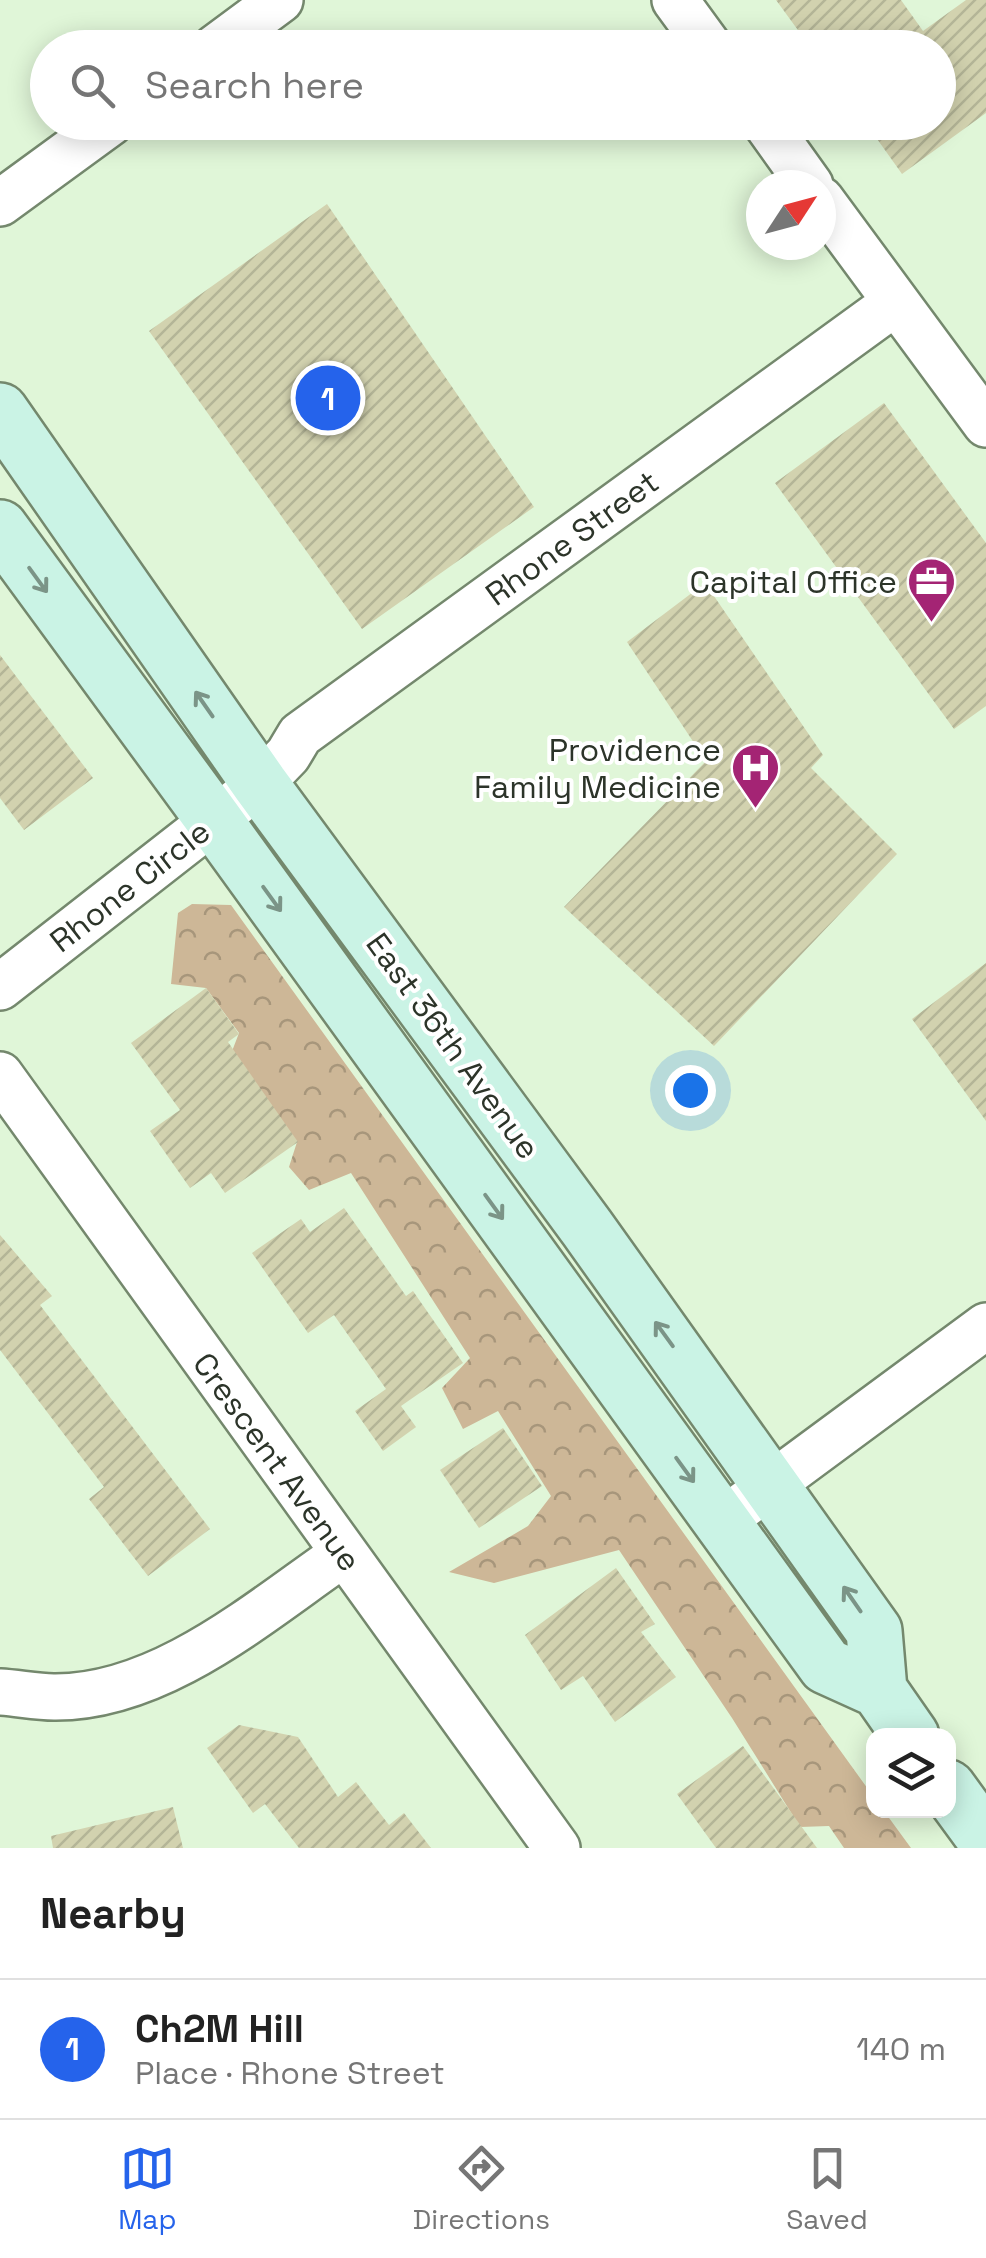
<!DOCTYPE html>
<meta charset="utf-8">
<style>
body{margin:0;font-family:"Space Grotesk",sans-serif;background:#f2f2f2;color:#222}
.controls{position:absolute;right:30px;bottom:30px;display:grid;overflow:hidden;border-radius:20px;box-shadow:0 5px 25px #0003}
.controls button{width:90px;height:90px;display:grid;place-items:center;padding:0;border:0;border-bottom:2px solid #e0e0e0;background:#fff;color:#222;font:50px sans-serif}
.compass{position:absolute;left:746px;top:170px;width:90px;height:90px;border-radius:50%;background:#fff;box-shadow:0 5px 25px #0003;rotate:54deg}
.you{position:absolute;left:690px;top:1090px;width:35px;height:35px;margin:-25px;border:8px solid #fff;border-radius:50%;background:#1a73e8;box-shadow:0 0 0 15px #1a73e833}
.badge{display:grid;place-items:center;width:65px;height:65px;border-radius:50%;background:#2563eb;color:#fff;font-size:32px;font-weight:700}
.pin{position:absolute;translate:-50% -50%;border:5px solid #fff;box-shadow:0 2px 10px #0006}
.list{margin:0;padding:0;list-style:none}
h2{display:flex;justify-content:space-between;align-items:center;height:130px;margin:0;padding:0 40px;font-size:42px}
h2 small{font-size:32px;font-weight:400;color:#767676}
.list li{display:grid;grid-template-columns:65px 1fr auto;gap:30px;align-items:center;box-sizing:border-box;height:140px;padding:0 40px;border-top:2px solid #e0e0e0}
.list b{display:block;font-size:38px;white-space:nowrap}
.list p{margin:0;font-size:32px;white-space:nowrap;color:#767676}
.list em{font-size:32px;font-style:normal;color:#767676}
.icon{flex:none;width:55px;height:55px;fill:none;stroke:currentColor;stroke-width:2;stroke-linecap:round;stroke-linejoin:round}
.map{position:relative;flex:none;width:986px;height:1848px;overflow:hidden}
.search{position:absolute;background:#fff;box-shadow:0 5px 25px #0003;left:30px;right:30px;top:30px;height:110px;display:flex;align-items:center;gap:25px;box-sizing:border-box;padding:0 35px;border-radius:55px;color:#767676;font-size:38px}
.sheet{height:270px;background:#fff}
nav{display:flex;justify-content:space-around;align-items:center;box-sizing:border-box;height:140px;border-top:2px solid #e0e0e0;background:#fff;font-size:28px;color:#767676}
nav a{display:grid;justify-items:center;gap:5px}
nav .on{color:#2563eb}
.map>svg:first-child{display:block}
.forest{fill:url(#forest-crowns)}
.building{fill:url(#building-hatch)}
.lines{fill:none;stroke-linecap:round;stroke-linejoin:round}
.street-casing{stroke:#74886d;stroke-width:50}
.secondary-casing{stroke:#74886d;stroke-width:60}
.street{stroke:#fff;stroke-width:45}
.secondary{stroke:#caf3e5;stroke-width:55}
.oneway{stroke:#7b9487}
.labels{text-anchor:middle;dominant-baseline:central;stroke-width:8;stroke-linejoin:round;paint-order:stroke}
.street-label{font-size:32px;fill:#2c3429;stroke:#fff}
.poi-label{font-size:32px;fill:#2c3429;stroke:#fff;text-anchor:end}
</style>
<div class="map">
<svg width="986" height="1848" viewBox="0 0 986 1848">
<defs>
<pattern id="forest-crowns" width="20" height="18" patternUnits="userSpaceOnUse" patternTransform="scale(2.5)"><rect width="20" height="18" fill="#cdb797"/><path d="M2 6a3 3 0 1 1 6 0M12 15a3 3 0 1 1 6 0" fill="none" stroke="#a7967b"/></pattern>
<pattern id="building-hatch" width="6" height="6" patternUnits="userSpaceOnUse" patternTransform="scale(2.5)"><rect width="6" height="6" fill="#d2d2af"/><path d="M-1 1l2-2M0 6l6-6M5 7l2-2" fill="none" stroke="#b4b597"/></pattern>
</defs>
<rect width="100%" height="100%" fill="#e0f6d8"/>
<!-- forest -->
<path class="forest" d="M192,904l39,1 642,891 1,14 10,1 27,37h-67l-15,-22 -29,1 -68,-109 -113,-168 -125,33 -45,-11 79,-46 23,-30 -53,-85 -35,18 -21,-41 28,-30 -119,-185 -42,17 -20,-23 8,-25 -78,-57 20,-52 -33,-45 -35,-4 7,-71z"/>
<!-- building -->
<path class="building" d="M776,0h125l22,31 43,-31h20v113l-84,61 -37,-52h73v-74h-127z
M327,204l207,303 -172,122 -213,-298z
M884,403l102,140v163l-32,23 -179,-246z
M705,583l118,172 -12,13 86,86 -183,192 -150,-139 142,-146 -79,-119z
M0,655l93,123 -69,52 -24,-32z
M986,963v158l-74,-102z
M206,988l33,46 -11,8 70,100 -73,51 -14,-20 -21,15 -40,-57 30,-21 -49,-67z
M344,1208l62,88 7,-5 50,72 -62,43 15,21 -33,24 -28,-40 31,-22 -52,-74 -26,18 -56,-80 49,-34 9,13z
M0,1235l52,61 -12,9 170,224 -62,47 -59,-77 15,-12 -104,-137z
M503,1428l39,58 -63,42 -39,-58z
M616,1568l39,56 -14,8 35,45 -61,45 -32,-46 -22,14 -36,-55z
M239,1725l59,12 40,60 18,-15 33,43 15,-12 27,35h-132l-34,-44 -12,9 -46,-65z
M743,1746l74,102h-101l-39,-54z
M173,1807l10,41h-130l-2,-12z"/>
<g class="lines">
<defs>
<path id="street" d="M675,0l35,48
M215,48l65,-48
M765,122l45,63
M821,200l165,224
M0,203l111,-81
M0,987l260,-203 28,-29 12,-20 596,-433
M0,1075l557,773
M722,1521l264,-195
M0,1692c18,1 36,5 54,5 107,1 206,-86 289,-143"/>
<path id="secondary" d="M0,411l260,373 327,444 287,403 5,59 32,46
M0,528l214,292 612,846 53,24
M948,1788l38,52"/>
</defs>
<!-- street casing -->
<use href="#street" class="street-casing"/>
<!-- secondary casing -->
<use href="#secondary" class="secondary-casing"/>
<!-- street -->
<use href="#street" class="street"/>
<!-- secondary -->
<use href="#secondary" class="secondary"/>
</g>
<!-- one-way arrows -->
<defs><path id="oneway-shaft" d="M-6 0H5M1.5-3L5.5 0L1.5 3" fill="none" stroke-width="1.6" stroke-linecap="round" stroke-linejoin="round" transform="scale(2.5)"/></defs>
<g class="oneway">
<use href="#oneway-shaft" transform="translate(38 580) rotate(54)"/>
<use href="#oneway-shaft" transform="translate(204 704) rotate(-125)"/>
<use href="#oneway-shaft" transform="translate(272 899) rotate(54)"/>
<use href="#oneway-shaft" transform="translate(494 1207) rotate(54)"/>
<use href="#oneway-shaft" transform="translate(664 1334) rotate(-126)"/>
<use href="#oneway-shaft" transform="translate(685 1470) rotate(54)"/>
<use href="#oneway-shaft" transform="translate(852 1599) rotate(-125)"/>
</g>
<!-- icons -->
<defs>
<symbol id="office-pin" viewBox="-11 -11 22 30"><path d="M0 17L-7.5 6A9.5 9.5 0 1 1 7.5 6Z" fill="#a42474" stroke="#fff"/><path d="M-6-3h4V-5.5h4V-3h4V5H-6ZM-1-4.5V-3h2v-1.5ZM-6 0V1H6V0Z" fill="#fff"/></symbol>
<symbol id="hospital-pin" viewBox="-11 -11 22 30"><path d="M0 17L-7.5 6A9.5 9.5 0 1 1 7.5 6Z" fill="#a42474" stroke="#fff"/><path d="M-5-5h3v3.5h4V-5h3V5h-3V1.5h-4V5h-3Z" fill="#fff"/></symbol>
</defs>
<g fill-rule="evenodd">
<use href="#office-pin" x="904" y="554" width="55" height="75"/>
<use href="#hospital-pin" x="728" y="740" width="55" height="75"/>
</g>
<g class="labels">
<!-- street labels -->
<g class="street-label">
<text transform="translate(572 538) rotate(-36)">Rhone Street</text>
<text transform="translate(130 886) rotate(-38)">Rhone Circle</text>
<text transform="translate(453 1046) rotate(54)">East 36th Avenue</text>
<text transform="translate(277 1462) rotate(54)">Crescent Avenue</text>
</g>
<!-- poi labels -->
<g class="poi-label">
<text x="897" y="582">Capital Office</text>
<text x="721" y="750">Providence<tspan x="721" dy="37">Family Medicine</tspan></text>
</g>
</g>
</svg>
<div class="controls">
<button><svg class="icon" aria-label="layers" viewBox="0 0 24 24"><path d="M12 4l9 5-9 5-9-5zM3 14l9 5 9-5"/></svg></button>
</div>
<svg class="compass" viewBox="-18 -18 36 36"><path d="M0-13l5 13h-10z" fill="#e53935"/><path d="M0 13l5-13h-10z" fill="#767676"/></svg>
<div class="you"></div>
<div class="pin badge" style="left:328px;top:398px">1</div>
<div class="search"><svg class="icon" aria-label="search" viewBox="0 0 24 24"><circle cx="10" cy="10" r="6"/><path d="M15 15l6 6"/></svg>Search here</div>
</div>
<section class="sheet">
<h2>Nearby<small></small></h2>
<ul class="list">
<li><span class="badge">1</span><div><b>Ch2M Hill</b><p>Place · Rhone Street</p></div><em>140 m</em></li>
</ul>
</section>
<nav>
<a class="on"><svg class="icon" aria-label="map" viewBox="0 0 24 24"><path d="M3 6l6-2 6 2 6-2v14l-6 2-6-2-6 2zM9 4v14M15 6v14"/></svg>Map</a>
<a><svg class="icon" aria-label="directions" viewBox="0 0 24 24"><path d="M12 3l9 9-9 9-9-9zM9 14v-3h6M13 9l2 2-2 2"/></svg>Directions</a>
<a><svg class="icon" aria-label="saved" viewBox="0 0 24 24"><path d="M7 4h10v16l-5-4-5 4z"/></svg>Saved</a>
</nav>
